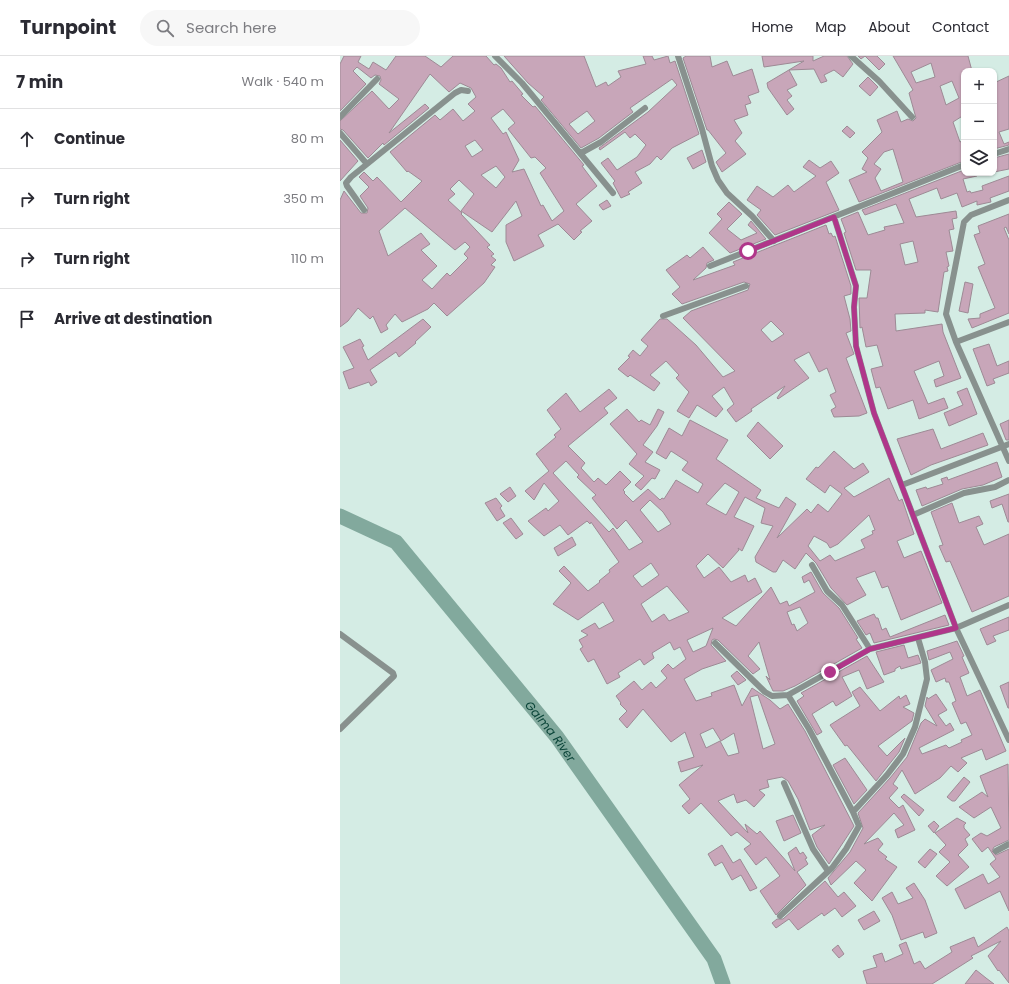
<!DOCTYPE html>
<meta charset="utf-8">
<style>
body{margin:0;font-family:Poppins,sans-serif;background:#f7f7f7;color:#2b2b33}
.controls{position:absolute;right:12px;top:12px;display:grid;overflow:hidden;border-radius:8px;box-shadow:0 1px 3px #0004}
.controls button{width:36px;height:36px;display:grid;place-items:center;padding:0;border:0;border-bottom:1px solid #e1e1e2;background:#fff;color:#2b2b33;font:20px sans-serif}
.stop{position:absolute;width:12px;height:12px;margin:-9px;border:3px solid #b0368a;border-radius:50%;background:#fff}
.stop.end{background:#b0368a;border-color:#fff;box-shadow:0 1px 4px #0008}
.list{margin:0;padding:0;list-style:none}
h2{display:flex;justify-content:space-between;align-items:center;height:52px;margin:0;padding:0 16px;font-size:17px}
h2 small{font-size:13px;font-weight:400;color:#7c7c81}
.list li{display:grid;grid-template-columns:26px 1fr auto;gap:12px;align-items:center;box-sizing:border-box;height:60px;padding:0 16px;border-top:1px solid #e1e1e2}
.list b{display:block;font-size:15px;white-space:nowrap}
.list em{font-size:13px;font-style:normal;color:#7c7c81}
.icon{flex:none;width:22px;height:22px;fill:none;stroke:currentColor;stroke-width:2;stroke-linecap:round;stroke-linejoin:round}
.map{position:relative;flex:none;width:669px;height:928px;overflow:hidden}
header{display:flex;align-items:center;gap:24px;box-sizing:border-box;height:56px;padding:0 20px;background:#fff;border-bottom:1px solid #e1e1e2}
header strong{font-size:19px}
nav{display:flex;gap:22px;margin-inline-start:auto;font-size:14px}
.search{width:280px;height:36px;background:#f7f7f7;display:flex;align-items:center;gap:10px;box-sizing:border-box;padding:0 14px;border-radius:22px;color:#7c7c81;font-size:15px}
main{display:flex}
aside{flex:1;background:#fff}
.map>svg:first-child{display:block}
.lines{fill:none;stroke-linecap:round;stroke-linejoin:round}
.river{stroke:#82a99d;stroke-width:15}
.building{fill:#c8a6b9;stroke:#9d8a95;fill-rule:evenodd}
.street{stroke:#88918e;stroke-width:6}
.route{stroke:#b0368a;stroke-width:5}
.labels{text-anchor:middle;dominant-baseline:central;stroke-width:4;stroke-linejoin:round;paint-order:stroke}
.water-label{font-size:12px;font-style:italic;fill:#0b4539;stroke:#e1f9f1}
</style>
<header>
<strong>Turnpoint</strong>
<div class="search"><svg class="icon" aria-label="search" viewBox="0 0 24 24"><circle cx="10" cy="10" r="6"/><path d="M15 15l6 6"/></svg>Search here</div>
<nav><a>Home</a><a>Map</a><a>About</a><a>Contact</a></nav>
</header>
<main>
<aside>
<h2>7 min<small>Walk · 540 m</small></h2>
<ul class="list">
<li><svg class="icon" aria-label="ahead" viewBox="0 0 24 24"><path d="M12 20V5M6 11l6-6 6 6"/></svg><div><b>Continue</b></div><em>80 m</em></li>
<li><svg class="icon" aria-label="right" viewBox="0 0 24 24"><path d="M7 20v-9h11M14 6l5 5-5 5"/></svg><div><b>Turn right</b></div><em>350 m</em></li>
<li><svg class="icon" aria-label="right" viewBox="0 0 24 24"><path d="M7 20v-9h11M14 6l5 5-5 5"/></svg><div><b>Turn right</b></div><em>110 m</em></li>
<li><svg class="icon" aria-label="arrive" viewBox="0 0 24 24"><path d="M6 21V4h12l-3 4 3 4H6"/></svg><div><b>Arrive at destination</b></div></li>
</ul>
</aside>
<div class="map">
<svg width="669" height="928" viewBox="0 0 669 928">
<rect width="100%" height="100%" fill="#d4ece4"/>
<g class="lines">
<!-- river -->
<path class="river" id="s1" d="M0,460l56,26 161,195 157,222 9,25"/>
</g>
<!-- building -->
<path class="building" d="M4,0h17l-3,6 11,7 4,-7 13,8 10,-14h29l16,11 12,-11h33l8,9 2,-1 5,4 9,14 2,-1 11,13 -2,1 12,12 2,-1 49,59 -2,1 15,20 -21,18 16,17 -12,10 2,1 -8,8 -16,-16 -20,11 6,11 -30,15 -8,-19v-17l16,-9 -6,-15 -24,31 -31,-21 13,-17 -15,-14 -9,9 5,5 -7,6 14,13 -1,1 29,31 -3,2 7,7 -3,2 5,4 -5,5 4,2 -11,16 -37,33 -13,-13 -6,6 -26,13 -7,-8 -9,11 2,4 -7,4 -8,-17 -3,3 -12,-11 -10,13 -8,6v-127l4,-9 17,22h6l1,-5 -8,-12 9,-9 -10,-10 5,-5 9,9 4,-4 24,25 21,-21 -14,-10 -1,1 -17,-20 45,-37 5,5 13,-11 10,12 12,-10 -7,-7 8,-7 -5,-9 -11,-5 -11,9 -19,-18 -41,59 36,-29 4,4 -45,37 -1,-2 -15,15 -25,-28 -3,-1v-8l32,-30 17,18 10,-10 -20,-15 2,-4 -1,-4 -5,-1 -4,3 -14,-11 -4,4 13,13 -26,27v-47zM163,53l12,14 -7,6 23,29 4,-1 11,11 -6,5 24,38 -12,10 -9,-16 -2,1 -17,-37 -12,3 7,-12 -13,-28 -3,2 -12,-16zM135,84l8,10 -11,7 -7,-11zM156,110l9,11 -9,11 -15,-13zM65,152l50,42 10,-8 5,5 -6,7 4,4 -18,18 -3,-3 -15,16 -10,-9 15,-14 -16,-16 9,-6 -9,-11 -33,23 -9,-25z
M164,0h80l12,31 10,-5 2,4 13,-9 -3,-6 28,-7 -3,-8h9l2,4 14,-4 2,7 5,-2 24,73 -27,14 -11,12 -4,-4 -7,8 -15,8 7,11 -14,9 2,2 -9,4 -8,-15 2,-2 -14,-18 7,-5 9,12 20,-13 9,-12 -11,-11 -5,4 -5,-6 -25,18 -1,-2 49,-36 29,-27 -5,-6 -42,29 3,4 -34,26 -18,10 -40,-48 3,-3 -16,-14zM247,55l8,10 -17,13 -9,-10z
M346,0h24l2,11 15,-6 6,15 19,-7 7,23 -11,4 3,7 -6,2 3,10 -14,5 8,13 -7,8 11,13 -24,18 -6,-10 10,-9 -18,-23h-1l-24,-72z
M422,0h51v5l11,-5h23l6,8 -10,13 -9,-7 -10,5 3,6 -6,2 -7,-14 -25,1 8,15 -10,5 5,6 -5,4 7,9 -7,6 -19,-27 -1,-5 37,-22 -40,6z
M518,0h19l8,8 -6,6 -14,-14 -4,3z
M553,0h75l4,15h-8v44l-11,7 7,20 4,-2v21l-105,41 -10,-22 18,-8 -5,-3 6,-11 -6,-6 20,-20 -5,-12 20,-9 4,11 7,-3 5,2 3,-3 -7,-25 4,-3zM591,7l4,14 -19,6 -5,-11zM612,25l7,17 -13,7 -6,-19zM553,93l10,33 -22,9 -6,-13 6,-9 -7,-5 10,-12z
M669,20v53l-10,3 5,12 5,-2v3l-15,4v-66z
M528,21l10,10 -8,9 -11,-10z
M507,70l8,7 -5,5 -8,-7z
M0,84l18,21 -18,20z
M362,94l4,12 -13,7 -6,-11z
M669,98v15l-15,3v-14z
M469,104l11,8 11,-7 8,12 -13,9 13,28 -64,25 -18,-20 4,-5 -14,-10 10,-14 16,11 15,-12 6,7 22,-16 -13,-9z
M624,114v3h13v3l-14,3 4,13 3,-1 1,2 12,-3 -1,-4 27,-10v15l-19,7 1,4 -14,3v-4l-15,6 -5,-14 -16,6 -4,-11 -28,11 7,18 40,-6 1,7 -5,1 2,10 -5,1 4,21 -7,1 3,14 -2,1 1,4 -4,1 -6,40 -13,-2v3l-30,1 1,17 46,-7 1,8 18,46 -25,9 -2,-7 10,-4 -5,-15 -25,10 14,33 16,-6 4,10 -29,11 -6,-19 -25,9 -8,-22 -4,1 -5,-19 12,-3 -6,-21 -11,2 -4,-20 -2,1 -1,-30h8l4,-28h-15l-12,-37 2,-1 -5,-13 17,-7 10,23 17,-5 -1,-3 20,-4 -8,-19 -31,11 -3,-5zM573,185l5,21 -13,3 -5,-21z
M267,144l4,6 -8,4 -4,-5z
M389,146l13,12 -15,15 14,11 16,-7 -9,-8 3,-4 15,18 -36,14 -21,-20 13,-14 -5,-5z
M669,158v20l-3,-7 -2,1 5,12v73l-37,15 -4,-9 12,-1v-4l15,-6 -17,-41 7,-3 -11,-29 6,-2 -2,-7z
M486,169l3,9 2,-1 2,4 2,-1 16,50v8l-7,2 6,23 1,12 -5,2 8,21 -8,4 21,55 -8,3 -25,1 -3,-7 5,-3 -6,-12 6,-3 -9,-24 -8,4 -10,-20 -15,8 15,18 -31,21 -1,-1 8,-12 -34,23 1,2 -16,11 -9,-12 7,-6 -10,-17 -12,9 11,13 -7,8 -19,-12 -8,13 -12,-7 12,-19 -13,-14 3,-3 -13,-14 -16,14 10,8 -6,8 -24,-16 -2,2 -10,-8 12,-12 -2,-1 5,-6 7,6 8,-10 -7,-6 19,-21h7l29,26 27,32 12,-6 -52,-53 8,-7 57,-21 2,-6 -6,-2 -62,22 -10,-10 8,-7 -14,-17 21,-15 3,3 13,-11 11,13 -7,3 -1,5 -13,12 42,-15 -2,-3zM431,265l13,13 -12,8 -11,-12z
M625,226l8,2 -5,29 -9,-2z
M83,263l8,8 -16,15 1,1 -17,14 -3,-5 -26,18 7,12 -6,4 -2,-4 -20,7 -6,-17 11,-4 -11,-21 17,-8 4,7 -2,1 6,13z
M649,288l8,22 12,-5v12l-16,6 2,4 -8,3 -14,-37z
M627,332l10,26 -28,12 -5,-13 19,-8 -6,-13z
M269,333l8,9 -13,10 4,5 -40,33 17,17 -4,5 13,14 4,-4 8,7 14,-14 11,11 -8,8 2,2 -1,1 9,9 15,-13 12,11 2,-2 2,1 12,-19 22,13 5,-9 -21,-14 6,-8 -17,-11 -5,8 -10,-6 13,-25 13,8 8,-16 38,20 -12,19 45,31 -5,8 23,10 7,-11 10,7 -19,34 30,-29 4,4 7,-9 10,8 14,-18 -12,-9 -5,8 -19,-14 10,-12 2,1 16,-17 20,18 9,-6 6,9 -25,16 10,9 35,-19 10,23 3,-2 12,35 -17,7 7,17 17,-7 21,52 -41,17 -13,-34 -6,2 -7,-17 -19,7 10,17 -19,10 -16,-17 -15,-25 -10,-10 -11,16 -12,-9 -7,12h-3l-17,-10 -1,-5 18,-31 -12,-3 4,-15 -20,-11 -11,20 20,9 -12,25 -4,-3 1,2 -16,18 -15,-14 -12,12 8,12 15,-11 12,15 14,-7 3,7 7,-4 7,14 -40,26 14,8 35,-39 9,17 7,-3 2,5 26,-14 -6,-12 -5,3 -2,-6 9,-5 12,21 16,15 19,30 -2,1 6,9 -67,38 -12,5h-10l-7,-15 4,4 -11,-38 -11,14 12,13 -7,5 -35,-34 -4,-1 -2,1 -1,5 15,16 -24,8 -18,10 12,22 16,-5 -1,-3 23,-8 8,21 10,-18 18,12 10,9 8,-5 17,27 49,95 -25,38 -12,-17 -5,-12 13,-10 -15,5 -12,-31 -10,-18 -6,-4 -15,3 2,7 -10,3 6,5 -11,12 -8,-7 -9,3 -3,-9 -16,7 30,32 -3,-9 12,10 3,-3 35,40 -7,-18 8,-6 4,7 3,-2 4,6 -2,1 3,5 -11,8 9,13 -30,30 -16,-24 20,-15 -14,-19 -10,8 -12,-16 7,-5 -14,-12 -6,4 -30,-33 -12,11 -7,-8 8,-7 -11,-14 24,-20 -22,7 -3,-10 16,-5 -9,-25 -14,10 -28,-33 -16,19 -8,-9 8,-8 -7,-7 1,-1 -5,-7 18,-15 8,9 9,-8 5,6 11,-10 -6,-7 7,-7 5,5 13,-10 -6,-12 -6,3 -4,-8 -18,11 2,5 -10,7 -4,-6 -22,14 2,4 -13,7 -13,-25 -6,3 -8,-13 3,-2 -4,-7 9,-5 -7,-4 14,-8 4,6 15,-8 -11,-19 -25,18 -25,-16 18,-21 -12,-12 5,-5 24,25 12,-9 -1,-1 11,-9 -1,-2 10,-8 -28,-40 -1,2 -3,-3 -19,14 -8,-10 -16,11 -16,-15 18,-13 2,3 11,-10 -15,-18 -10,17 -9,-9 24,-20 -13,-17 20,-17 -2,-2 7,-6 -14,-19 19,-17 14,19zM226,405l13,14 -2,2 19,18 -4,3 25,31 9,-9 17,22 -14,8 -16,-22 -4,4 -43,-45 -13,-14zM385,427l14,9 -13,23 -20,-11zM310,444l13,12 8,12 -13,8 -18,-22zM529,459l6,15 -3,1 1,3 -12,6 4,8 -30,13 -5,-6 -10,6 -12,-15 6,-10 13,7 3,5 8,-4zM311,507l8,12 -17,12 -9,-11zM327,530l22,26 -20,9 -5,-7 -12,8 -11,-18zM460,551l8,16 -11,8 -3,-7 -2,1 -5,-13zM373,572l-7,18 -13,6 -6,-12zM418,639l17,49 -12,5 -13,-52zM373,672l8,13 13,-8 5,20 -11,3 -8,-15 -14,7 -6,-14z
M287,353l12,13 2,-2 9,5 8,-16 6,3 -7,14 -14,19 10,7 -8,10 15,8 -5,9 -3,-1 -11,12 -6,-5 9,-9 -15,-12 8,-10 -27,-30z
M669,364v20h-3l-6,-16z
M418,366l25,24 -13,13 -23,-23z
M593,373l8,20 42,-16 5,12 -57,20 -20,10 -14,-36z
M657,406l5,15 -19,8 -21,4 -40,17 -6,-16 10,-3 1,2 16,-5 -2,-5 6,-2 1,3z
M170,431l6,9 -8,6 -8,-8z
M669,438v28h-1l-6,-18 -10,4 -2,-7z
M156,442l6,8 -2,2 5,8 -8,5 -12,-18z
M612,447l7,20 20,-7 4,8 -7,3 8,18 25,-11v62l-37,16 -22,-51 -4,1 -7,-16 4,-1 -12,-33z
M171,462l12,16 -7,5 -13,-16z
M232,481l4,8 -18,11 -4,-8z
M534,558l2,4h2l4,12 4,-2 4,9 55,-22 4,10 -75,18 -4,-10 -4,2 -9,-14z
M669,561v13l-16,6 3,5 -9,4 -7,-16z
M617,585l7,15 -2,1 7,16 -9,4 7,19 13,-6 26,61 -20,9 -4,-11 -21,9 6,5 -9,9 -7,-6 -11,12 -25,16 -13,-24 -9,14 5,4 -9,10 10,10 4,-3 12,25 -17,8 -3,-8 9,-5 -10,-12 -30,31 14,-6 5,6 -5,6 9,7 -2,2 12,8 -25,34 -18,-18 12,-13 -10,-9 -25,24 -3,-7 22,-26 13,-24 -5,-15 32,-35 17,-21 14,-34 4,-4 12,7 -12,-20 2,-9 1,2 8,-5 11,16 -9,5 8,11 4,-3 4,7 -35,18 3,6 24,-9 3,3 13,-6 -1,-2 11,-5 -6,-13 -5,2 -9,-21 4,-2 -7,-19h-3l-1,-4 -9,4 -5,-12 22,-11 -3,-7 -21,8 -2,-9z
M564,589l4,13 10,-3 3,8 -20,6 -1,-3 -5,3v2l-11,4 -8,-23z
M527,600l17,26 -17,7 -8,-19 -17,7 10,19 -16,10 -3,-5 -21,13 10,18 -5,3 -20,-34 7,-5 -3,-3z
M397,615l9,9 -8,5 -7,-9z
M669,626v26h-1l-8,-22z
M520,631l20,24 19,-15 1,3 6,-4 4,9 -7,3 11,6 -2,8 -34,25 9,10 18,-18 -6,14 -23,29 -29,-36 -2,1 -15,-21 30,-19 -8,-14z
M505,702l22,32 -13,14 -21,-39z
M668,708l1,76 -15,7 -2,4 4,4 13,-6v62l-9,-20 -35,18 -10,-20 28,-15 5,10 12,-7 -10,-13 6,-5 -8,-12 -6,5 -10,-13 9,-6 6,3 14,-8 -10,-21 -17,11 -15,-11 23,-15 6,5 -8,-21z
M624,721l6,5 -15,19h-3l-5,-4z
M564,738l20,16 -5,6 -18,-19z
M453,759l8,18 -17,8 -8,-20z
M617,762l9,5 -2,2v3l6,7 -5,4 3,6 -10,10 11,12 -22,19 -11,-10 14,-14 -11,-10 7,-7 -11,-12z
M594,765l5,5 -5,7 -6,-7z
M382,789l11,18 7,-4 17,29 -7,3 -9,-16 -9,5 -10,-18 -7,4 -7,-12z
M590,793l7,5 -12,14 -7,-6z
M485,825l13,16 6,-5 12,14 -14,11 -7,-9 -11,8 -2,-3 -24,17 -9,-11 -13,9 -4,-5 5,-4h6z
M574,827l11,17 12,33 -12,5 -2,-6 -22,8 -9,-25 -10,-17 10,-6 6,12 15,-6 -7,-10z
M534,855l6,10 -16,9 -6,-10z
M667,871l2,4v52l-10,-13 -1,1 -10,-15 13,-15 -30,15 2,2 -41,26h-65l-4,-13 14,-4 -4,-11 9,-3 3,9 18,-8 -4,-9 7,-3 8,22 6,-3 5,8 27,-17 -2,-5 24,-10 4,10z
M498,889l6,9 -5,4 -7,-8z
M636,914l10,8 8,6h-29z"/>
<g class="lines">
<!-- street -->
<path class="street" d="M155,0l27,27 91,110
M338,0l24,73 10,37 6,14 9,13 25,23 22,25
M511,0l28,25 33,36
M0,61l37,-38
M0,77l27,31
M241,97l20,-11 44,-34
M654,98l15,-5
M669,144l-38,15 -7,7 -18,92 10,28 53,119
M24,154l-17,-24 -1,-3 5,-6 104,-84 6,-3 7,1
M494,161l22,69 -2,21 2,39 18,67 82,215 53,112
M370,210l254,-101
M323,260l83,-30
M616,286l53,-20
M562,429l107,-41
M573,459l51,-22 31,-6 14,-7
M472,509l15,26 15,14 28,44
M0,578l53,39 1,3 -54,53
M375,587l50,49 7,4 16,-1 82,-46 86,-21 53,-23
M448,639l21,34 44,83 34,-37 16,-21 12,-27 12,-48 -2,-17 -7,-24
M444,727l29,66 15,22
M656,795l13,-7
M440,860l52,-48 14,-19 13,-23 -6,-14"/>
</g>
<g class="lines">
<!-- route -->
<path class="route" d="M408,195l86,-34 22,69 -2,21 2,39 18,67 82,215 -86,21 -40,23"/>
</g>
<g class="labels">
<!-- water labels -->
<g class="water-label">
<text stroke="none"><textPath href="#s1" startOffset="306">Galma River</textPath></text>
</g>
</g>
</svg>
<div class="controls">
<button>+</button>
<button>−</button>
<button><svg class="icon" aria-label="layers" viewBox="0 0 24 24"><path d="M12 4l9 5-9 5-9-5zM3 14l9 5 9-5"/></svg></button>
</div>
<div class="stop" style="left:408px;top:195px"></div>
<div class="stop end" style="left:490px;top:616px"></div>
</div>
</main>
